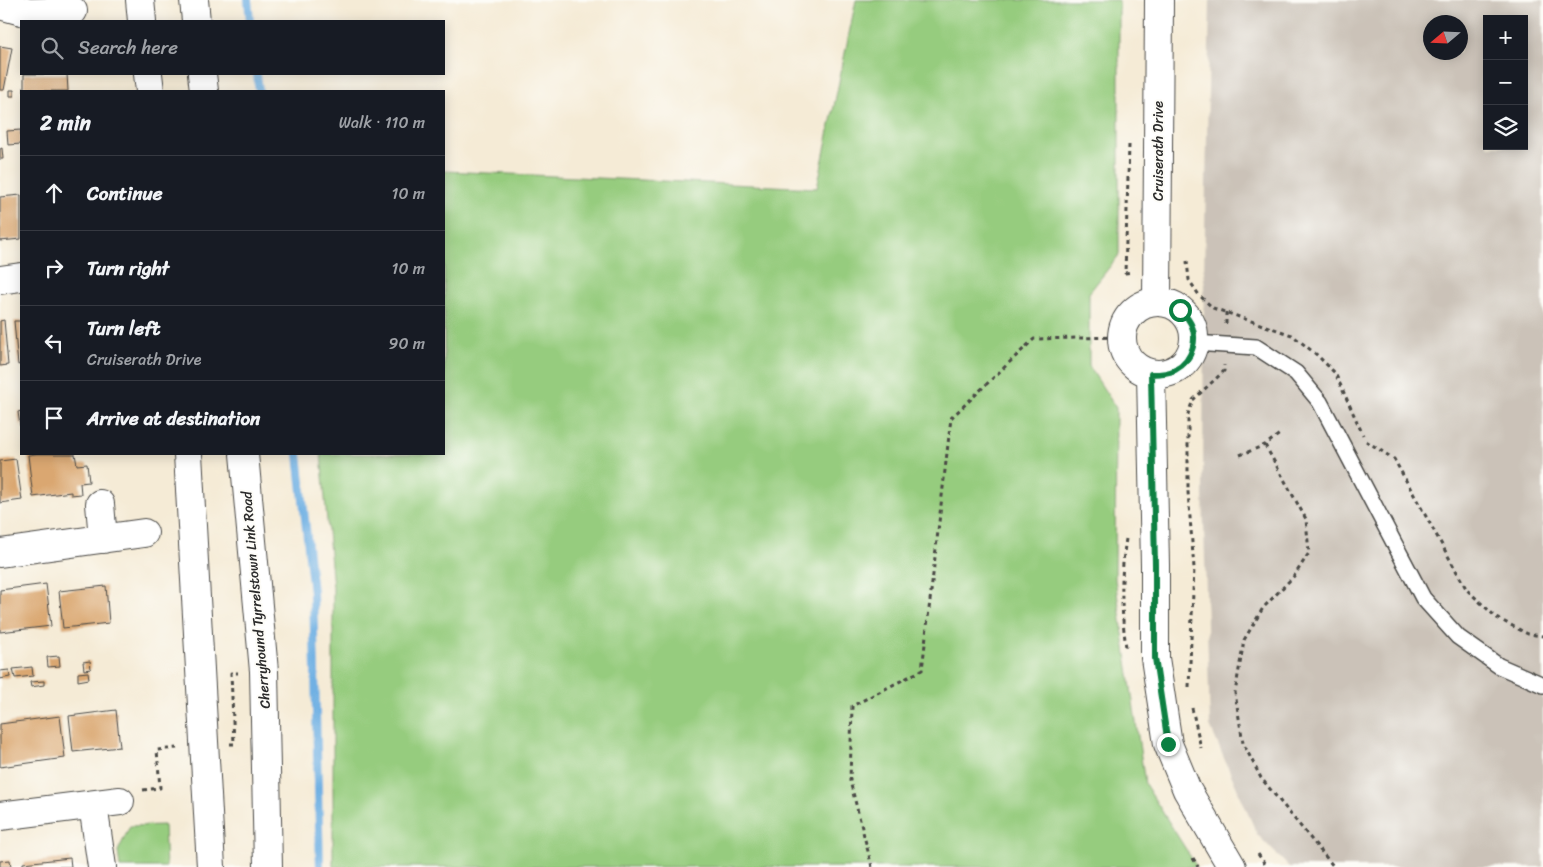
<!DOCTYPE html>
<meta charset="utf-8">
<style>
body{margin:0;font-family:Sriracha,sans-serif;background:#20242c;color:#f1f3f6}
.controls{position:absolute;right:15px;top:15px;display:grid;overflow:hidden;border-radius:0px;box-shadow:0 2px 12px #0003}
.controls button{width:45px;height:45px;display:grid;place-items:center;padding:0;border:0;border-bottom:1px solid #363941;background:#171b24;color:#f1f3f6;font:25px sans-serif}
.compass{position:absolute;left:1423px;top:15px;width:45px;height:45px;border-radius:50%;background:#171b24;box-shadow:0 2px 12px #0003;rotate:251deg}
.stop{position:absolute;width:15px;height:15px;margin:-11px;border:4px solid #0b8043;border-radius:50%;background:#fff}
.stop.end{background:#0b8043;border-color:#fff;box-shadow:0 1px 5px #0008}
.list{margin:0;padding:0;list-style:none}
h2{display:flex;justify-content:space-between;align-items:center;height:65px;margin:0;padding:0 20px;font-size:21px}
h2 small{font-size:16px;font-weight:400;color:#9ea1a6}
.list li{display:grid;grid-template-columns:32px 1fr auto;gap:15px;align-items:center;box-sizing:border-box;height:75px;padding:0 20px;border-top:1px solid #363941}
.list b{display:block;font-size:19px;white-space:nowrap}
.list p{margin:0;font-size:16px;white-space:nowrap;color:#9ea1a6}
.list em{font-size:16px;font-style:normal;color:#9ea1a6}
.icon{flex:none;width:28px;height:28px;fill:none;stroke:currentColor;stroke-width:2;stroke-linecap:round;stroke-linejoin:round}
.map{position:relative;flex:none;width:1543px;height:867px;overflow:hidden}
.search{position:absolute;background:#171b24;box-shadow:0 2px 12px #0003;left:20px;top:20px;width:425px;height:55px;display:flex;align-items:center;gap:12px;box-sizing:border-box;padding:0 18px;border-radius:0px;color:#9ea1a6;font-size:19px}
.panel{position:absolute;background:#171b24;box-shadow:0 2px 12px #0003;left:20px;top:90px;width:425px;height:365px;border-radius:0px}
.map>svg:first-child{display:block}
.industrial{fill:#cbc2b8;fill-rule:evenodd}
.green{fill:#96cc7e;stroke:#607c54}
.lines{fill:none;stroke-linecap:round;stroke-linejoin:round}
.stream{stroke:#6fb0e3;stroke-width:8}
.building{fill:#daa771}
.service-casing{stroke:#494845;stroke-width:18}
.minor-casing{stroke:#494845;stroke-width:30}
.tertiary-casing{stroke:#494845;stroke-width:30}
.path{stroke:#494845;stroke-width:3;stroke-dasharray:4 4;stroke-linecap:butt}
.service{stroke:#fff;stroke-width:15}
.minor{stroke:#fff;stroke-width:28}
.tertiary{stroke:#fff;stroke-width:28}
.route{stroke:#0b8043;stroke-width:6}
.labels{text-anchor:middle;dominant-baseline:central;stroke-width:4;stroke-linejoin:round;paint-order:stroke}
.street-label{font-size:14px;fill:#2b2b2b;stroke:#fdfcf7}
</style>
<div class="map">
<svg width="1543" height="867" viewBox="0 0 1543 867">
<rect width="100%" height="100%" fill="#fdfcf7"/>
<filter id="ink" filterUnits="userSpaceOnUse"><feTurbulence type="fractalNoise" baseFrequency=".02" numOctaves="2"/><feDisplacementMap in="SourceGraphic" scale="10" xChannelSelector="R" yChannelSelector="G"/><feConvolveMatrix kernelMatrix="1 2 1 2 8 2 1 2 1" color-interpolation-filters="sRGB"/></filter>
<filter id="wash" filterUnits="userSpaceOnUse"><feTurbulence type="fractalNoise" baseFrequency=".0096" numOctaves="4" result="noise"/><feDisplacementMap in="SourceGraphic" scale="20" xChannelSelector="R" yChannelSelector="G"/><feGaussianBlur stdDeviation="1.12" result="paint"/><feColorMatrix in="noise" values="0 0 0 0 0 0 0 0 0 0 0 0 0 0 0 0 0 1.4 0 .05"/><feComposite in="paint" operator="in"/></filter>
<g filter="url(#wash)">
<rect width="100%" height="100%" fill="#f5ebd6"/>
<!-- industrial -->
<path class="industrial" d="M1210,0h333v867h-254l-32,-33 -47,-108 -7,-233 1,-220zM1487,19h37v127h-37zM1430,22h30v30h-30z"/>
<!-- green -->
<path class="green" d="M856,0h263v255l-30,38v73l27,42 -1,171 30,205 52,83h-864v-280l-12,-133h123v-283l373,17z
M164,825l2,42h-46l-2,-16 12,-25z"/>
<g class="lines">
<!-- stream -->
<path class="stream" d="M248,0l2,21
M257,74l2,17
M298,454l15,139 7,274"/>
</g>
<g id="blocks">
<!-- building -->
<path class="building" d="M0,46l12,2 -8,42h-4z
M24,74h43l1,17h-44z
M10,90h4v6h-4z
M21,130v14l-13,1 -1,-14z
M2,148l1,11h-3v-10z
M21,195v44l-21,2v-44z
M4,320l4,45 -8,1v-45z
M14,321h7v43l-3,1z
M21,411v14l-1,1 -2,-14z
M37,454h38l2,11 10,-1 2,18 -9,1 1,11 -10,1v-3l-38,5 -5,-42z
M16,459l6,41 -22,3v-42z
M46,584l5,42 -51,6v-42z
M106,586l3,37 -46,5 -4,-37z
M59,656l1,10 -12,1 -1,-10z
M90,661l1,8 -7,1 -1,-8z
M32,667l1,9 -18,2 -2,-9z
M9,670l1,7 -10,2v-8z
M88,672l1,7 -11,2v-8z
M44,681v4l-13,2 -1,-5z
M116,710l4,37 -47,5 -4,-36z
M60,716l5,42 -65,9v-43z
M70,858l1,9h-48v-4z
M10,860l1,7h-11v-6z"/>
</g>
</g>
<g filter="url(#ink)">
<use href="#blocks" fill-opacity="0" stroke="#494845" stroke-width="1"/>
<g class="lines">
<defs>
<path id="service" d="M1194,343l62,4 40,26 24,29 103,196 35,39 41,29 44,19"/>
<path id="minor" d="M0,5l29,8 44,-2
M0,280l21,-3
M1157,302l2,-302
M1122 338a36 36 0 1 1 72 0a36 36 0 1 1-72 0Z
M1151,374l4,191v93l13,86 19,46 45,77
M100,504l3,35
M0,553l144,-20
M93,805l9,62
M0,816l120,-15"/>
<path id="tertiary" d="M140,0l2,21
M194,0l2,21
M148,74l2,17
M202,74l2,17
M188,454l23,413
M244,454l20,217 4,196"/>
</defs>
<!-- service casing -->
<use href="#service" class="service-casing"/>
<!-- minor casing -->
<use href="#minor" class="minor-casing"/>
<!-- tertiary casing -->
<use href="#tertiary" class="tertiary-casing"/>
<!-- path -->
<path class="path" d="M1129,145l-4,128 7,-1
M1187,261l2,19 10,15 14,13 79,27 25,20 18,18 28,62
M1226,324v-12
M1366,441l28,18 73,131 30,28 31,16 15,2
M1265,445l41,74 3,34 -15,23 -31,32 -19,32 -9,53 8,50 18,35 73,89
M1240,455l25,-10 16,-12
M1126,539c-6,36 -5,73 0,108
M1189,687l5,-119 -6,-76v-78l5,-14 31,-29v-6
M1192,708l9,40
M230,744h4l-3,-71h7
M143,790l17,-2 -3,-38 20,-2
M1258,854l9,13
M1193,858l5,9
M872,867l-22,-86 2,-75 70,-36 29,-252 83,-79 88,-2"/>
<!-- service -->
<use href="#service" class="service"/>
<!-- minor -->
<use href="#minor" class="minor"/>
<!-- tertiary -->
<use href="#tertiary" class="tertiary"/>
</g>
</g>
<g class="lines" filter="url(#ink)">
<!-- route -->
<path class="route" d="M1168,744l-13,-86v-93l-4,-191c8,0 17,0 24,-4 18,-9 25,-34 13,-51 -2,-3 -5,-6 -8,-9"/>
</g>
<g class="labels">
<!-- street labels -->
<g class="street-label">
<text transform="translate(1158 151) rotate(-90)">Cruiserath Drive</text>
<text transform="translate(256 600) rotate(-95)">Cherryhound Tyrrelstown Link Road</text>
</g>
</g>
</svg>
<div class="controls">
<button>+</button>
<button>−</button>
<button><svg class="icon" aria-label="layers" viewBox="0 0 24 24"><path d="M12 4l9 5-9 5-9-5zM3 14l9 5 9-5"/></svg></button>
</div>
<svg class="compass" viewBox="-18 -18 36 36"><path d="M0-13l5 13h-10z" fill="#e53935"/><path d="M0 13l5-13h-10z" fill="#9ea1a6"/></svg>
<div class="stop" style="left:1180px;top:310px"></div>
<div class="stop end" style="left:1168px;top:744px"></div>
<div class="search"><svg class="icon" aria-label="search" viewBox="0 0 24 24"><circle cx="10" cy="10" r="6"/><path d="M15 15l6 6"/></svg>Search here</div>
<section class="panel">
<h2>2 min<small>Walk · 110 m</small></h2>
<ul class="list">
<li><svg class="icon" aria-label="ahead" viewBox="0 0 24 24"><path d="M12 20V5M6 11l6-6 6 6"/></svg><div><b>Continue</b></div><em>10 m</em></li>
<li><svg class="icon" aria-label="right" viewBox="0 0 24 24"><path d="M7 20v-9h11M14 6l5 5-5 5"/></svg><div><b>Turn right</b></div><em>10 m</em></li>
<li><svg class="icon" aria-label="left" viewBox="0 0 24 24"><path d="M17 20v-9H6M10 6l-5 5 5 5"/></svg><div><b>Turn left</b><p>Cruiserath Drive</p></div><em>90 m</em></li>
<li><svg class="icon" aria-label="arrive" viewBox="0 0 24 24"><path d="M6 21V4h12l-3 4 3 4H6"/></svg><div><b>Arrive at destination</b></div></li>
</ul>
</section>
</div>
